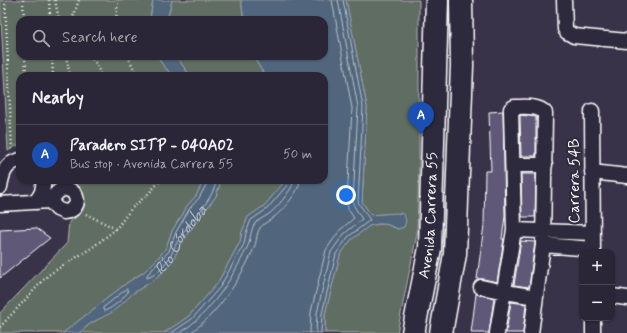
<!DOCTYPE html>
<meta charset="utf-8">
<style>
body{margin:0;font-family:Mynerve,sans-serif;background:#332e3f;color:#f1f3f6}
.controls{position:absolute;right:12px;bottom:12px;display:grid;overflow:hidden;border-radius:8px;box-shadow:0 1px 3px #0004}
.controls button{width:36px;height:36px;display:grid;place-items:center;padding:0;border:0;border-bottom:1px solid #474352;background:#2b2637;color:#f1f3f6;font:20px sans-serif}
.you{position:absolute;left:346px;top:195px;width:14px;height:14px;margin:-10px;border:3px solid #fff;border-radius:50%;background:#1a73e8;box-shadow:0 0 0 6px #1a73e833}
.badge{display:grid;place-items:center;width:26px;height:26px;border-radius:50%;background:#ff9aa2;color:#fff;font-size:13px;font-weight:700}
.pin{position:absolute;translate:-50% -33px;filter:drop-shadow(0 1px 2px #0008)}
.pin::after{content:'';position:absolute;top:21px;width:14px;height:12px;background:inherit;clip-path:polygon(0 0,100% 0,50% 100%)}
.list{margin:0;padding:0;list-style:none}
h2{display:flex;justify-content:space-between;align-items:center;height:52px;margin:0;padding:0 16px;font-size:17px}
h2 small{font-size:13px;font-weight:400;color:#a6a5ad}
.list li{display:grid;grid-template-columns:26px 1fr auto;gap:12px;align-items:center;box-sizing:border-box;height:60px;padding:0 16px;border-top:1px solid #474352}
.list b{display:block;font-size:15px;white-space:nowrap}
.list p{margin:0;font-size:13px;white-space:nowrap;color:#a6a5ad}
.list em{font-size:13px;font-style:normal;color:#a6a5ad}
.icon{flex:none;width:22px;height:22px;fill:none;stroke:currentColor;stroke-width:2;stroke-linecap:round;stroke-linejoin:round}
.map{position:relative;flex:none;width:627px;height:333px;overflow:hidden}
.search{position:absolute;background:#2b2637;box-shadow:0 1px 3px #0004;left:16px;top:16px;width:312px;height:44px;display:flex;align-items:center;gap:10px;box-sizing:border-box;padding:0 14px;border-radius:12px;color:#a6a5ad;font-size:15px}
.panel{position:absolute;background:#2b2637;box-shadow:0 1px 3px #0004;left:16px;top:72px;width:312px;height:112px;border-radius:12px}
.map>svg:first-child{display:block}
.green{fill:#616d62;stroke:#b0b6b0}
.water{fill:#51667c;stroke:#97a3b0}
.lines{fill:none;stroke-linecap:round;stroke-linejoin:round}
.shore{stroke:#b9c2cb;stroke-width:1}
.building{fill:#5f5977;stroke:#fff}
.minor-casing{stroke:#fff;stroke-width:17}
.primary-casing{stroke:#fff;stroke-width:25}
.path{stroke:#fff;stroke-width:2.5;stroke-dasharray:1 3;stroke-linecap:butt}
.minor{stroke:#2f2a3d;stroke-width:14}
.primary{stroke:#2f2a3d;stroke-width:22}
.labels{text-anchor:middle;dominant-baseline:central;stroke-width:4;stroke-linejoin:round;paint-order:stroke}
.street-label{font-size:15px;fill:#fff;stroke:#2f2a3d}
.water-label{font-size:16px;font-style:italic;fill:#b1bac4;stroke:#2f2a3d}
</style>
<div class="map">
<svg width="627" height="333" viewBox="0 0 627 333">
<rect width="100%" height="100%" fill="#393349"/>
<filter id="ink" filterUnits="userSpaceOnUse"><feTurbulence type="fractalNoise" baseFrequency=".025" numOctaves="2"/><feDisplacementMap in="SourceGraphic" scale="8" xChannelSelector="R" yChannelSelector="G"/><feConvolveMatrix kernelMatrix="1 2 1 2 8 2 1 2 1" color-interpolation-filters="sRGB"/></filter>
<g filter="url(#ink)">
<!-- green -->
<path class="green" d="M0,0h153l-3,20h-130v36h138l4,8 11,12h-153v70h-4l-8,5z
M172,0h69l3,20h-77z
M346,0h73v167l-2,67 -20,99h-72v-19l15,-59 11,-15 18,-14 9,-2h8l12,5 -11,-15 -16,1 -9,-13 5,-95z
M176,56h77l12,20h-75z
M59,180h145l-8,16 -9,10 -5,10 -4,5 -6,10 -6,17 -8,10 -14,14 -16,10 -65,51h-63v-20l67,-70 2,-21c25,-12 14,-45 -10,-40z
M221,180h65l-22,26 -16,11 -6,15 -2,10 -23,42 -28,32 -25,17h-85l12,-10 20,-11 13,-10 9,-9 18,-11 14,-12 8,-10 9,-19 34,-45z"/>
<!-- water -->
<path class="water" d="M153,0h19l-5,20h-17z
M241,0h105l21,107 -5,95 9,13 25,-2 8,1 2,7 -2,6 -6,2 -12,-5h-8l-9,2 -18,14 -11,15 -15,59v19h-161l25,-17 28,-32 23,-42 2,-10 6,-15 16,-11 22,-26h38v-104h-59l-12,-20h71v-36h-80z
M158,56h18l14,20h-17l-11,-12z
M204,180h17l-5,16 -34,45 -9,19 -8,10 -14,12 -18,11 -9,9 -13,11 -20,10 -12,10h-16l65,-51 16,-10 14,-14 8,-10 6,-17 6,-10 4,-5 5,-10 9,-10z"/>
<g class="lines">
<!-- shore -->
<g class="shore">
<path id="s1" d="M207,180v3l-8,15 -9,10 -14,24 -7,19 -22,24v3c8,-2 16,-12 21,-18 5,-7 7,-16 12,-23 12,-18 32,-35 37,-57"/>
<path d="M127,289l1,3c-7,8 -14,15 -23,19l-2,-1v-2z"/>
<path d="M171,333l21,-14 28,-32 24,-43 2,-11 5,-13 16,-11 21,-25 1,-4"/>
<path d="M180,333c32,-22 50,-51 67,-85 4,-8 3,-19 9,-26 4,-3 9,-5 13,-8 7,-5 25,-26 25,-34"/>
<path d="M190,333c27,-18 52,-56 64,-85 3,-6 2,-14 6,-20 3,-5 10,-7 14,-11 9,-7 26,-26 26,-37"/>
<path d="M310,333l1,-21 15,-62 14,-20 14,-12 -6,-9 -1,-8 5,-93 -20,-108"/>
<path d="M316,333l1,-20 14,-61 13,-18 18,-15 -8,-13 -1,-5 5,-94 -20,-107"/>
<path d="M321,333l1,-19 14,-60 12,-17 22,-17 -12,-18 5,-95 -20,-107"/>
</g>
</g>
<!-- building -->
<path class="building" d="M503,111l2,105 -3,23h2l-7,43 -14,-3h-6l7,-54 1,-54h6l-2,-59z
M520,115l16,2v39h-15z
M521,174h15l-1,43h-13z
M36,228l14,10 -50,40v-48z
M521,241l14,1 -6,45 -15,-2z
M476,294l18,4 -5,35h-18z
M511,302l15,2 -3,29h-17z"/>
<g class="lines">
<defs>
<path id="minor" d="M564,0l1,29 2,3 7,4 53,5
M592,111l1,141
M513,165h32
M592,172l35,4
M0,187c2,-13 5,-24 20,-27
M36,202l6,-10 2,-12
M0,204l50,-3c3,-3 6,-9 11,-11 15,-6 25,20 3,22l-7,-3 -7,-8
M514,230l79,3
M543,245l50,4
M481,287l24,5 31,5
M612,296l15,2
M497,333l17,-103 -3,-121 3,-2c10,0 25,-2 31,6l-2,132 -12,88
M593,333v-15"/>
<g id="primary">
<path id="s2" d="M413,333l17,-85 7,-248"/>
<path d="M441,333l14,-79 7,-189 -1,-65"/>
</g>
</defs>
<!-- minor casing -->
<use href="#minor" class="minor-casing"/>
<!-- primary casing -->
<use href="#primary" class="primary-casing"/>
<!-- path -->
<path class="path" d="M5,0l7,150
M23,0l1,20
M49,0l1,20
M55,0l4,20
M72,20l7,-20
M116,20l2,-20
M25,56l1,20
M52,56l1,20
M66,56l4,20
M90,56l7,9 4,11
M128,56l9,20
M86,214l30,15
M0,327l48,-52 45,-28 23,-18 15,-20 18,-16 12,-13"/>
<!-- minor -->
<use href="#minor" class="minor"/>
<!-- primary -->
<use href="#primary" class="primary"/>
</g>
</g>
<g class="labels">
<!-- street labels -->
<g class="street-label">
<text transform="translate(575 181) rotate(-90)">Carrera 54B</text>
<text stroke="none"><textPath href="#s2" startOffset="119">Avenida Carrera 55</textPath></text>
</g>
<!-- water labels -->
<g class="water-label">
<text stroke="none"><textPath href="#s1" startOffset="169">Río Córdoba</textPath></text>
</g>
</g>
</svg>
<div class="controls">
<button>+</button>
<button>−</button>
</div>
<div class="you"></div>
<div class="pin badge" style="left:421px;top:135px;background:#1a4fb4">A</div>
<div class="search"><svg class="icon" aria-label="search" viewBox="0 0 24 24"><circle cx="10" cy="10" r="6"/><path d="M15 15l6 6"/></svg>Search here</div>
<section class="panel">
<h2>Nearby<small></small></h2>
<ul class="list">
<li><span class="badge" style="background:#1a4fb4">A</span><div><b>Paradero SITP - 040A02</b><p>Bus stop · Avenida Carrera 55</p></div><em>50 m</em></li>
</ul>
</section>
</div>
